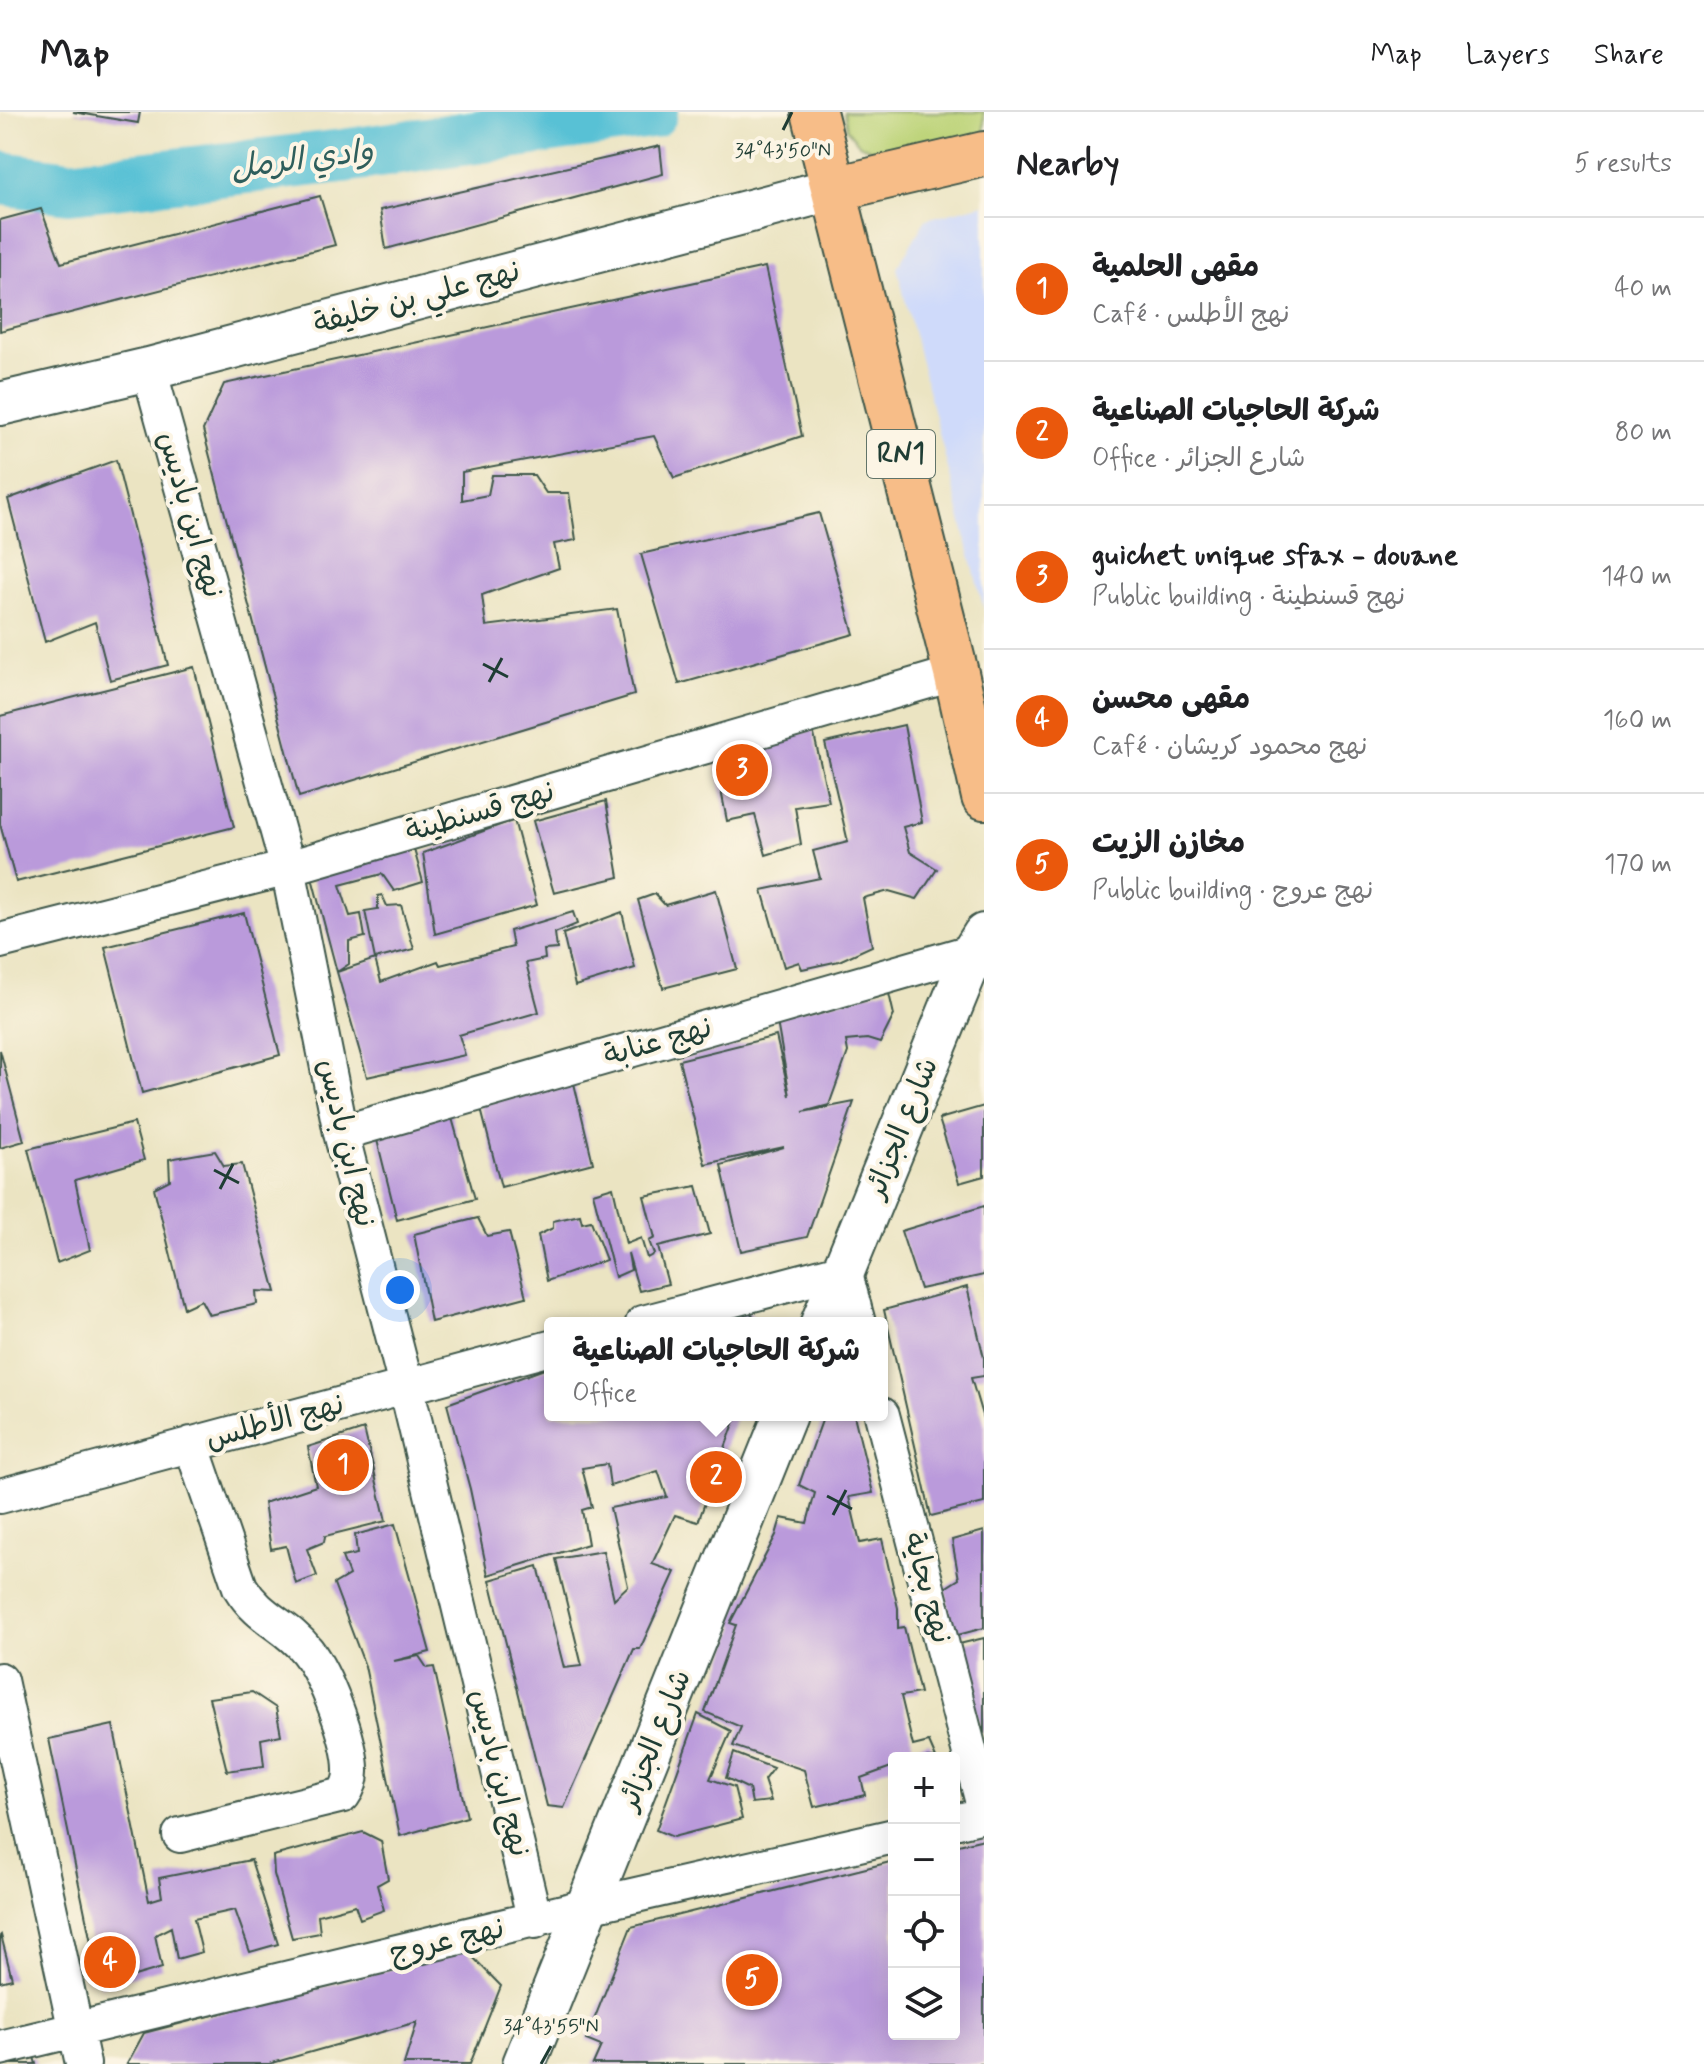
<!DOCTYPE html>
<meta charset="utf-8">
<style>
body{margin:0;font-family:Mynerve,"Playpen Sans Arabic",sans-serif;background:#f2f2f2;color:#202124}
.controls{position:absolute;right:24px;bottom:24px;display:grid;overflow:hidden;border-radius:8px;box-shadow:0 8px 32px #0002}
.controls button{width:72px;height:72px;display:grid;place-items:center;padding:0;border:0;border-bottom:2px solid #e0e0e0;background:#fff;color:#202124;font:40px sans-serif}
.you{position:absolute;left:400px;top:1178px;width:28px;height:28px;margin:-20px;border:6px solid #fff;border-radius:50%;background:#1a73e8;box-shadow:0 0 0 12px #1a73e833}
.badge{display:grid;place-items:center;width:52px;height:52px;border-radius:50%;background:#ea580c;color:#fff;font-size:26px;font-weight:700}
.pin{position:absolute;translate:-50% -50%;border:4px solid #fff;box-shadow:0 2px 8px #0006}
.popup{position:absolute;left:544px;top:1205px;width:344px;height:104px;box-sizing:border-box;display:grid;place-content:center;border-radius:8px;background:#fff;filter:drop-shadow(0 2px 6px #0005);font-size:26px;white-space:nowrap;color:#757577}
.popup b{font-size:30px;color:#202124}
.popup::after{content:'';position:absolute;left:50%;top:100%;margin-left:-16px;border:16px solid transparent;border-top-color:#fff}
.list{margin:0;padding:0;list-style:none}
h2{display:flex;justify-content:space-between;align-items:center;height:104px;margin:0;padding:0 32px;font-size:34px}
h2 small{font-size:26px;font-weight:400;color:#757577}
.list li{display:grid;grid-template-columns:52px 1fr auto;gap:24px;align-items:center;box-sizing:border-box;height:144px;padding:0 32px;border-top:2px solid #e0e0e0}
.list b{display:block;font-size:30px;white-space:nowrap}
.list p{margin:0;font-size:26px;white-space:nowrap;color:#757577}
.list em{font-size:26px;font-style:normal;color:#757577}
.icon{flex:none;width:44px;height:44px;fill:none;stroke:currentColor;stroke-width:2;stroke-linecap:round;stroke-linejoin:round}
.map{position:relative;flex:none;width:984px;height:1952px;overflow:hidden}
header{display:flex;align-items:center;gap:48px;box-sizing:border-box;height:112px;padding:0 40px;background:#fff;border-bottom:2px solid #e0e0e0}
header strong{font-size:38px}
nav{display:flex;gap:44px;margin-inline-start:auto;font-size:28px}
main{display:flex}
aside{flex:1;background:#fff}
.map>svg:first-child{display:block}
.built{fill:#cfdafa}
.green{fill:#bcd377;stroke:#6e8856;stroke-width:2}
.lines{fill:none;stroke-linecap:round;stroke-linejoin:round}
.river{stroke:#59c1d5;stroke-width:54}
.building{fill:#ba9adb}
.minor-casing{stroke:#3e5649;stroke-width:38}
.tertiary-casing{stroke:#3e5649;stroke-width:46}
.primary-casing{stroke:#3e5649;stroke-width:48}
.minor{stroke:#fff;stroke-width:34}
.tertiary{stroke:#fff;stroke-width:42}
.primary{stroke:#f7bd88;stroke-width:44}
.ticks{fill:none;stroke:#1f3d34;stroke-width:3}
.labels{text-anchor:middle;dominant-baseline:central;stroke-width:8;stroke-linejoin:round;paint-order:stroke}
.shield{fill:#fcf5e5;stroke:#617469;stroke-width:2}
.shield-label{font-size:28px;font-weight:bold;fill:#1f3d34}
.street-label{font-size:30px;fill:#1f3d34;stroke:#fcf5e5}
.water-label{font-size:32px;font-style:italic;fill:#2e5e5c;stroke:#fcf5e5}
.ticks-label{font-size:20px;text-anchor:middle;fill:#1f3d34;stroke:#fcf5e5;stroke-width:8;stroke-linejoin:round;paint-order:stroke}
</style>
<header>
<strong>Map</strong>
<nav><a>Map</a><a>Layers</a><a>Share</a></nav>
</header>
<main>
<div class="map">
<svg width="984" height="1952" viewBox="0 0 984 1952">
<rect width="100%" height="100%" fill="#fcf5e5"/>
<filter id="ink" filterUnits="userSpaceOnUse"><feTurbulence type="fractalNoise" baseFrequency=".0125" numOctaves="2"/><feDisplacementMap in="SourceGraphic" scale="16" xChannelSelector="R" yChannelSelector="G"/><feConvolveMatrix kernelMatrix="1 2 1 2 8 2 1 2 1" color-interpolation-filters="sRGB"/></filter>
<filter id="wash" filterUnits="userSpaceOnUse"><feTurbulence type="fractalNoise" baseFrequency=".006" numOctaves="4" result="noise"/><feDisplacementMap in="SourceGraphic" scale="32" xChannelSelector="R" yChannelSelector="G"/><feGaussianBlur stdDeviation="1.8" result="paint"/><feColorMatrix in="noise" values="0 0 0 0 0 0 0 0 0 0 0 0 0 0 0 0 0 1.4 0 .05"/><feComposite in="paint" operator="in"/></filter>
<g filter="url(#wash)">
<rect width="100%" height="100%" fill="#ebe4c2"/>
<!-- built -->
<path class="built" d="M984,92v406l-87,-342 29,-49z"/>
<!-- green -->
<path class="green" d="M844,0h140v24l-97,21 -28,-13 -12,-14z"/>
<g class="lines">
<!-- river -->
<path class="river" d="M0,66l69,9 274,-31 308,-44"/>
</g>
<g id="blocks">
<!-- building -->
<path class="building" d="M73,0h67l-2,11z
M660,34l3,28 -277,75 -6,-39z
M320,84l15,49 -335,86v-111l41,-11 20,54z
M765,155l37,169 -128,42 -20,-42 -192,36v28l26,-5 4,-20h42l12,18h23l7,47 -22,4 5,24 -77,27 4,31 131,-17 17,86 -335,102 -96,-367 21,-46z
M116,348l52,205 -58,15 -15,-58 -50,20 -37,-143z
M819,401l35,121 -175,50 -38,-130z
M194,555l40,160 -218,55 -16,-58v-108z
M904,613l18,97 -19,5 7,25 27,17 -20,30 -28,-8 -26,7 9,48 -33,15 -37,8 -3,-7 -15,5 -22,-77 58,-12 -7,-27 35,-9 -23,-99z
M813,618l16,72 -34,5 6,37 -35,11 -11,-40 -28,6 -13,-67z
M606,689l13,76 -65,16 -21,-72z
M514,708l23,85 -102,29 -12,-81z
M412,730l11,40 -29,9 -12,-17 -42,11 10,31 11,-2 4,23 -16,4v23l-12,8 -27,-102z
M716,778l21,79 -74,19 -25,-88 17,-6 10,11z
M382,783l5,11 14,-1 13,44 -39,10 -10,-48 13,-2v-13z
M573,800l4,12 -22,9 2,16 -13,1 1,9 -19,4 13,49 -80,23 6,20 -98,22 -30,-105 38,-13 6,23 57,-21 2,4 73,-18 -3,-16z
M622,800l13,56 -60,18 -12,-52z
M244,801l36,142 -138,38 -37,-146z
M888,877l6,26 -14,28 -13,-4 -21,2 2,11 -19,53 -26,7 51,-10 -47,135 -66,14 -20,-86 63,-18 -79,17 -26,-104 97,-24 14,60 -14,-80z
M0,938l24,91 -24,7z
M573,967l20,84 -92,24 -22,-86z
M984,994v70l-25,7 -20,-64z
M450,999l25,88 -78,21 -22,-88z
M134,1011l10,37 -69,20 15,70 -33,13 -29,-114z
M215,1039l9,15 18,-2 34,128 -20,-1 1,13 -48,11 -8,-15 -17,8 -30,-120 16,-8 -1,-21z
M697,1074l13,48 -52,13 10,37 -29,7 -11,-38 3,17 -16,7 -22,-84 20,-6 13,57 15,-6 6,20 7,-4 -5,-13 6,-3 -11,-42z
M984,1094v69l-64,14 -19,-58z
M580,1103l2,8 9,-2 15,39 -59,21 -9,-46 15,-7v-7z
M478,1106l9,18 22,-4 17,65 -95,25 -17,-88z
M967,1175l17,71v18l-13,2 13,44v81l-53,13 -47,-206z
M745,1196l16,15h-65z
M550,1255v48h187l-39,107 -23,-7 -23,49 23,8 -35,77h-6l-70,159 -17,-2 -57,-226 48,-14 26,102 18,-2 -26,-107 47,-8 11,48 14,-13 -18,-78 57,-11 -9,-26 -48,15 -3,-22 -25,4 10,39 -10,3 6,34 -100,31 -18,-86 -23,-85z
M824,1303h30l19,78 -24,4 11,46 22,-4 16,69v20l6,-1 16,66 -19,3 12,50 16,-4 7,16h-42v8l-33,12 4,17 -51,12 -10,-37 -71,-24 8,-19 -36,-15 31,-87 -6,-2 46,-88 5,-17 26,5 8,-30 -16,-8z
M364,1317l22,92 -61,15 -1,6 -17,7 10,27 -21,8 -10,-38 -15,3 -7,-46 52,-17 -8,-39z
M395,1412l35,128 -36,9 25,-5 8,12 7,-1 33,150 -67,19 -35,-170 -31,-82 15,-9 -7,-18 15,-3 -2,-19z
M984,1419v97l-30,8 -9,-48 14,-9 -7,-39z
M984,1526v95l-1,1 -28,-89z
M252,1580l24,16 5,27 -20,4 3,27 -37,5 -18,-73z
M698,1602l33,17 -21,48 24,8 8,32 -69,18 -17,-7z
M113,1613l36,176 13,-4 -3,-19 92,-18 27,84 -28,8 -15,-42 -41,9 8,33 -25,7 -6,-32 -16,8 7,33 -62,18 -51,-247z
M734,1641l39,15 -9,12 7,21 -19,2 -3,-14 -23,-11z
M363,1720l18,9 7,38 -11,6 7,25 -24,9 -5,-14 -37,10 2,18 -28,5 -18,-64 -1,-18z
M984,1727v225h-391l8,-18 -15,-6 45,-113 263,-66v173h60v-188z
M1,1823l11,44 -12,3v-46z
M466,1838l35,36 -31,78h-66l13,-42 -148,42h-142l17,-31z
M34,1945l2,7h-31z"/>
</g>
</g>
<g filter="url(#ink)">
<use href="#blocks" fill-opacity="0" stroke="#3e5649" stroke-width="2"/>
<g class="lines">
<defs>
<path id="minor" d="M149,257l139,499 53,265 65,253 129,535
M0,829l288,-73 668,-195
M341,1021l633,-182
M643,1211l201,-53 14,53
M882,1303l102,392
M0,1384l550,-148
M0,1568l83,384
M954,1710l30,-7
M180,1723l163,-40c5,-7 8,-14 8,-23 1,-30 -26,-98 -44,-121 -21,-27 -47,-31 -67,-64l-49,-143
M0,1936l588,-142 306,-70"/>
<path id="tertiary" d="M0,292l149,-35 685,-180
M822,1211l152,-372 10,-16
M524,1952l261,-649"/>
<path id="primary" d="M814,0l142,561 28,124
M834,77l150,-35"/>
</defs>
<!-- minor casing -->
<use href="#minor" class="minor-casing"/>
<!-- tertiary casing -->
<use href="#tertiary" class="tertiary-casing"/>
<!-- primary casing -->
<use href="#primary" class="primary-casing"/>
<!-- minor -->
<use href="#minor" class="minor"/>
<!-- tertiary -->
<use href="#tertiary" class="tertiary"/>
<!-- primary -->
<use href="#primary" class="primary"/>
</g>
</g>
<!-- ticks -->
<path class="ticks" d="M783,18l9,-18M483,552l25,13M489,570l13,-24M214,1058l25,13M220,1077l13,-25M827,1384l25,13M833,1403l13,-25M541,1952l10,-18"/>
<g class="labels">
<!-- shield labels -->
<rect class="shield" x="867" y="318" width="68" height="48" rx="6"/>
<g class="shield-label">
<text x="901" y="342">RN1</text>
</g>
<!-- street labels -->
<g class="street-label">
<text transform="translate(417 186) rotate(-15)">نهج علي بن خليفة</text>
<text transform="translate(190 403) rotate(74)">نهج ابن باديس</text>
<text transform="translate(480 700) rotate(-16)">نهج قسنطينة</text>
<text transform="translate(658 930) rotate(-16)">نهج عنابة</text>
<text transform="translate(902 1016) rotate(-68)">شارع الجزائر</text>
<text transform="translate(346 1031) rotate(77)">نهج ابن باديس</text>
<text transform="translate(275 1310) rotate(-15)">نهج الأطلس</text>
<text transform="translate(927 1476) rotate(75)">نهج بجاية</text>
<text transform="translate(655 1628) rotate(-68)">شارع الجزائر</text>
<text transform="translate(499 1661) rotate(76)">نهج ابن باديس</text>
<text transform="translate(447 1829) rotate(-13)">نهج عروج</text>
</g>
<!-- water labels -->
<g class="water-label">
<text transform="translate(302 48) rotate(-7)">وادي الرمل</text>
</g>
</g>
<g class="ticks-label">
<text x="783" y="45">34°43'50"N</text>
<text x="551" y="1921">34°43'55"N</text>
</g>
</svg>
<div class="controls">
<button>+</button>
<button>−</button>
<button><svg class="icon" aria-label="locate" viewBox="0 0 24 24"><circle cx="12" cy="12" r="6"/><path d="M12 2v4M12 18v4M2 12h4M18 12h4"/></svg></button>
<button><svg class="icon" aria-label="layers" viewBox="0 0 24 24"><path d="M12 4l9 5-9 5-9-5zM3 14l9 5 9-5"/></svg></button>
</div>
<div class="you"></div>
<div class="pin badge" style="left:343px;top:1353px">1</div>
<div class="pin badge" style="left:716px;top:1365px">2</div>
<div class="popup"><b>شركة الحاجيات الصناعية</b>Office</div>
<div class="pin badge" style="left:742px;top:658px">3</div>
<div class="pin badge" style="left:110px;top:1850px">4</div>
<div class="pin badge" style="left:752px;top:1868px">5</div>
</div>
<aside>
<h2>Nearby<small>5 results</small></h2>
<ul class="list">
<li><span class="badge">1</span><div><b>مقهى الحلمية</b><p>Café · نهج الأطلس</p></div><em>40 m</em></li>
<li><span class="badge">2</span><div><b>شركة الحاجيات الصناعية</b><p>Office · شارع الجزائر</p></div><em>80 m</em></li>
<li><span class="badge">3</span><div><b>guichet unique sfax - douane</b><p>Public building · نهج قسنطينة</p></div><em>140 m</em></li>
<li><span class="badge">4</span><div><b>مقهى محسن</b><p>Café · نهج محمود كريشان</p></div><em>160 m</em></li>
<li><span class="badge">5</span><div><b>مخازن الزيت</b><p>Public building · نهج عروج</p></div><em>170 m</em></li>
</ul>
</aside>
</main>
